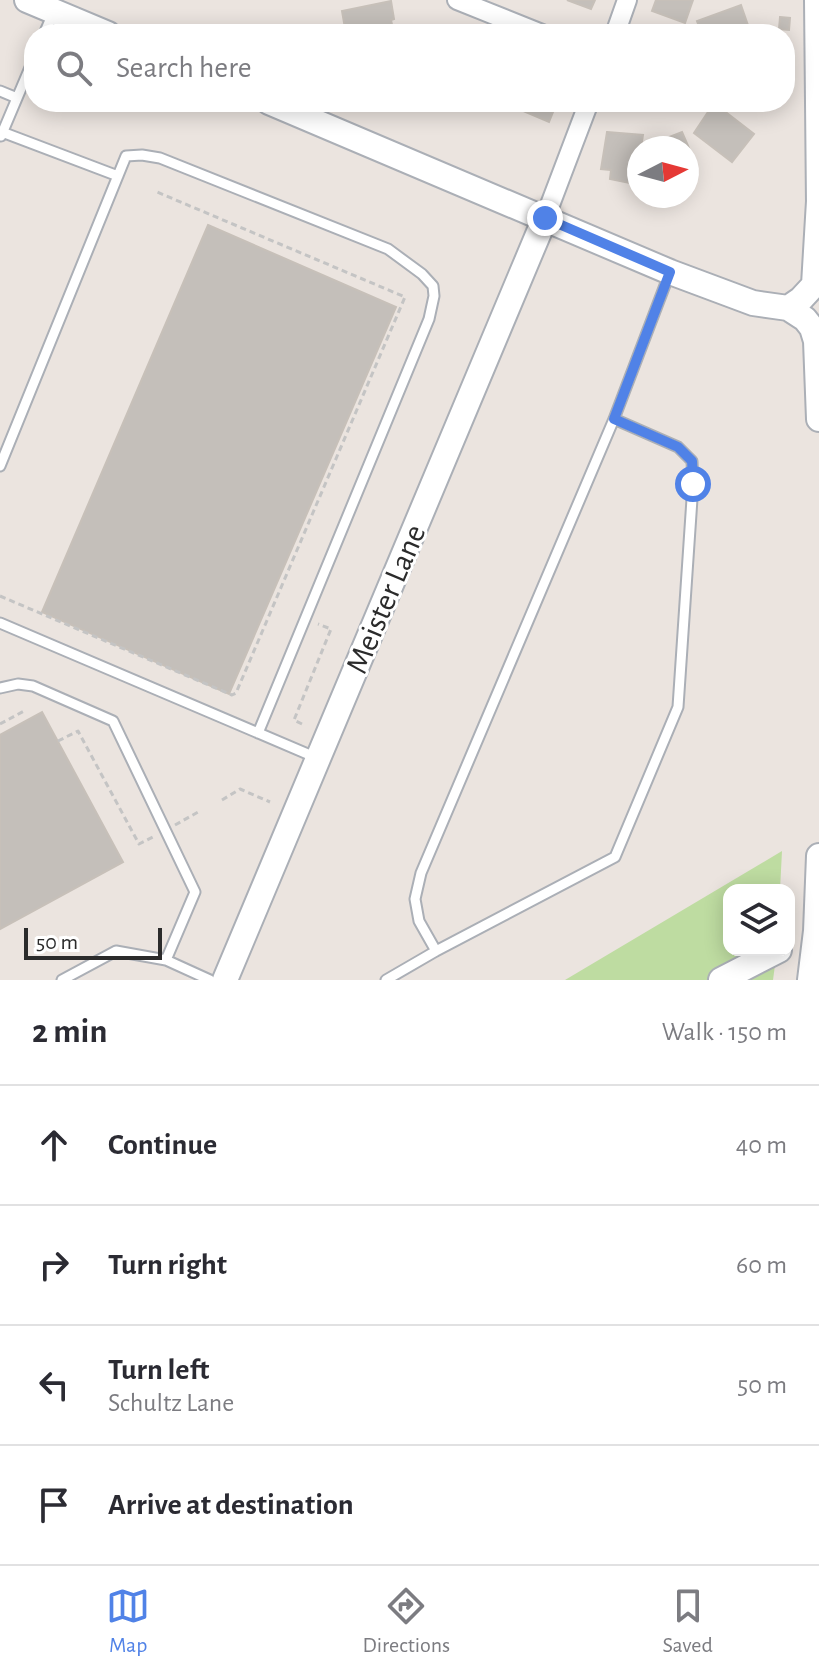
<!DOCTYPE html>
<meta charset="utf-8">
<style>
body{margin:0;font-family:"Alegreya Sans",sans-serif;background:#f7f7f7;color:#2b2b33}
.controls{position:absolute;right:24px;bottom:24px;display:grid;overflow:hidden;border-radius:16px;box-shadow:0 4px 20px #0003}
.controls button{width:72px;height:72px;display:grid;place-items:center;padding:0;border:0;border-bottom:2px solid #e1e1e2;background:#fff;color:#2b2b33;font:40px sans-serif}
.compass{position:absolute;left:627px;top:136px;width:72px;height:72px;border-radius:50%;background:#fff;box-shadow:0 4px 20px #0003;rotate:84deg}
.scale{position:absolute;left:24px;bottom:20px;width:138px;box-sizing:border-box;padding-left:8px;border:4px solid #2b2b2b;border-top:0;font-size:22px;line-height:28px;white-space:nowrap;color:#2b2b2b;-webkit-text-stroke:6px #fff;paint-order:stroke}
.stop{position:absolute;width:24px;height:24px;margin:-18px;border:6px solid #5082e7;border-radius:50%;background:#fff}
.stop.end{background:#5082e7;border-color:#fff;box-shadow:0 2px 8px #0008}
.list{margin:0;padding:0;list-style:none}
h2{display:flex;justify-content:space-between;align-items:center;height:104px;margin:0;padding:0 32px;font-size:34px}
h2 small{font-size:26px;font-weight:400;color:#7c7c81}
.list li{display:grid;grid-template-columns:52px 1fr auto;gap:24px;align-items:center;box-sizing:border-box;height:120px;padding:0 32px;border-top:2px solid #e1e1e2}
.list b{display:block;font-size:30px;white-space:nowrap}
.list p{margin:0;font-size:26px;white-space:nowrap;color:#7c7c81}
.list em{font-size:26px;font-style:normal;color:#7c7c81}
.icon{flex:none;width:44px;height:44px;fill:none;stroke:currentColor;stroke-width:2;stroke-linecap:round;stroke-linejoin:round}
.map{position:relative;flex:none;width:819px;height:980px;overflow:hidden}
.search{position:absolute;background:#fff;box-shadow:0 4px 20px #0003;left:24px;right:24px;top:24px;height:88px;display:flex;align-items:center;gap:20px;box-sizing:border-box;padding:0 28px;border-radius:32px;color:#7c7c81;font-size:30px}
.sheet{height:584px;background:#fff}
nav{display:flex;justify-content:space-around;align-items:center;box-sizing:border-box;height:112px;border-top:2px solid #e1e1e2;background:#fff;font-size:22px;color:#7c7c81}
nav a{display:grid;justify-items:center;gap:4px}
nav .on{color:#5082e7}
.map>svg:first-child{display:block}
.green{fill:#bedca1}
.building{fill:#c4bfba;stroke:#c7c0b9;stroke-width:2}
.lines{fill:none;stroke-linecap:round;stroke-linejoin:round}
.lane-casing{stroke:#abafb6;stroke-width:13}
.street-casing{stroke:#abafb6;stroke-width:22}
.secondary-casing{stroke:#abafb6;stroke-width:28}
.path{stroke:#c4c4c4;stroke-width:3;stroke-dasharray:6 4;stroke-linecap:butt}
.lane{stroke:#fff;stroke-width:9}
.street{stroke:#fff;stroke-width:18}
.secondary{stroke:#fff;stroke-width:24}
.route{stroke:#5082e7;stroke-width:10}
.labels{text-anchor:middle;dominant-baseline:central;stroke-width:6;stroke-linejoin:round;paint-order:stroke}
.street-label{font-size:32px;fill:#2b2b2b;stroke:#fff}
</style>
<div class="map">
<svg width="819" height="980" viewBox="0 0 819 980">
<rect width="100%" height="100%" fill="#ebe4df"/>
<!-- green -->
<path class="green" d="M782,851l-2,39h-51v60h48l-4,30h-208z"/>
<!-- building -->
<path class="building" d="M567,0h28l-4,9z
M656,0h37l-8,23 -33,-12z
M391,1l3,18 -3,1 3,14h-48l-4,-23z
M741,5l10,29h-49l-5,-13z
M780,17l10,1 -1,12 -10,-1z
M518,102h39l-8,20 -33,-14z
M714,103l40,31 -22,28 -38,-29z
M607,132l36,3 -2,13h-2l-4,36 -25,-5 1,-9 -10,-1z
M682,132l13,30v4l-8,3v-21h-31l10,-4 -2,-5z
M208,225l188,82 -167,387 -187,-82z
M42,712l81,150 -123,67v-194z"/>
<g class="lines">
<defs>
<path id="lane" d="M44,34l10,-23
M0,91l17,7
M2,132l116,44
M1,136l33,-78
M0,466l126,-310 16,-1 18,3 228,91 34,25 11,12 1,10 -5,23 -171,414
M0,623l317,135
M0,688l18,-4 15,2 80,35 82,171 -29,68
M436,951l-17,-30 -4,-22 6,-26 193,-454 56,-147
M62,980l54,-29 50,9 44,20
M386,980l50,-29 179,-94 63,-150 15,-223 -1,-23 -14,-14 -64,-28"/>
<path id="street" d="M457,0l85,34
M615,34l12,-34
M545,218l44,-116"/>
<path id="secondary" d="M27,0l81,34
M817,0l2,205
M269,102l401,170 83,31 35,5 17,11 7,9 4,13 3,78
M788,308l13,-9 13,-14 5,-84
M225,980l320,-762
M721,980l58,-30
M810,980l6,-49 3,-75"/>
</defs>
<!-- lane casing -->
<use href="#lane" class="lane-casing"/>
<!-- street casing -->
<use href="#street" class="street-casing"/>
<!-- secondary casing -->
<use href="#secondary" class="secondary-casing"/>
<!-- path -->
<path class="path" d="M0,596l232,99 4,-2 169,-396 -248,-105
M0,724l26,-14
M302,724l-8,-4 37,-91 -13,-5
M58,741l20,-10 61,113 16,-8
M222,800l18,-11 30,13
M175,825l25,-14"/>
<!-- lane -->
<use href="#lane" class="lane"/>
<!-- street -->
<use href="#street" class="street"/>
<!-- secondary -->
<use href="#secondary" class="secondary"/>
</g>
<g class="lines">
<!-- route -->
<path class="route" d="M545,218l125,54 -56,147 64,28 14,14 1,23"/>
</g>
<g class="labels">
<!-- street labels -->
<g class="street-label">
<text transform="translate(386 599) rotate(-67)">Meister Lane</text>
</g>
</g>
</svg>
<div class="controls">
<button><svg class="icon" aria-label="layers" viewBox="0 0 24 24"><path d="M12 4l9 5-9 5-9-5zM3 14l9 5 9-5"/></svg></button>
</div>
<svg class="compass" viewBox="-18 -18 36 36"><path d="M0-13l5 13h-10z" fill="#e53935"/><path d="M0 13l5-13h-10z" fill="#7c7c81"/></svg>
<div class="scale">50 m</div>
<div class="stop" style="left:693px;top:484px"></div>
<div class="stop end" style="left:545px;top:218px"></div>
<div class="search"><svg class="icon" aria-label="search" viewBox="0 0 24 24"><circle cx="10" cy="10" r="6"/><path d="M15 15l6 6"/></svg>Search here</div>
</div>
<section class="sheet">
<h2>2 min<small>Walk · 150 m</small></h2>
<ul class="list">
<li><svg class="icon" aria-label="ahead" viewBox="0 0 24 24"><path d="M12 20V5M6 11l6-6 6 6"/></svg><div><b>Continue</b></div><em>40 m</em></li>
<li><svg class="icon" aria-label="right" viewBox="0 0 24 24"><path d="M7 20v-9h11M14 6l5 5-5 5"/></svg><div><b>Turn right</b></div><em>60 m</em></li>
<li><svg class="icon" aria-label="left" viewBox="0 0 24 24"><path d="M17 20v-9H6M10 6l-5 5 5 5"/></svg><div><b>Turn left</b><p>Schultz Lane</p></div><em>50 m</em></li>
<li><svg class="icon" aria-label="arrive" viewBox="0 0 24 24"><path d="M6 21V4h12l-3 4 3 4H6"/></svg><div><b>Arrive at destination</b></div></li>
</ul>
</section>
<nav>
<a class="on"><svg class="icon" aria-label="map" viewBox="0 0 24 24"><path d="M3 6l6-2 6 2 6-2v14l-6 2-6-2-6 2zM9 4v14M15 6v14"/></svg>Map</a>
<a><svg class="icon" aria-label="directions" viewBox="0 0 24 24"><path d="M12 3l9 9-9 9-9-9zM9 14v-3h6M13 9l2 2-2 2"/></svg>Directions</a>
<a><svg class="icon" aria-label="saved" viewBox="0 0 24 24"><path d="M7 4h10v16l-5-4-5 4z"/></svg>Saved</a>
</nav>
